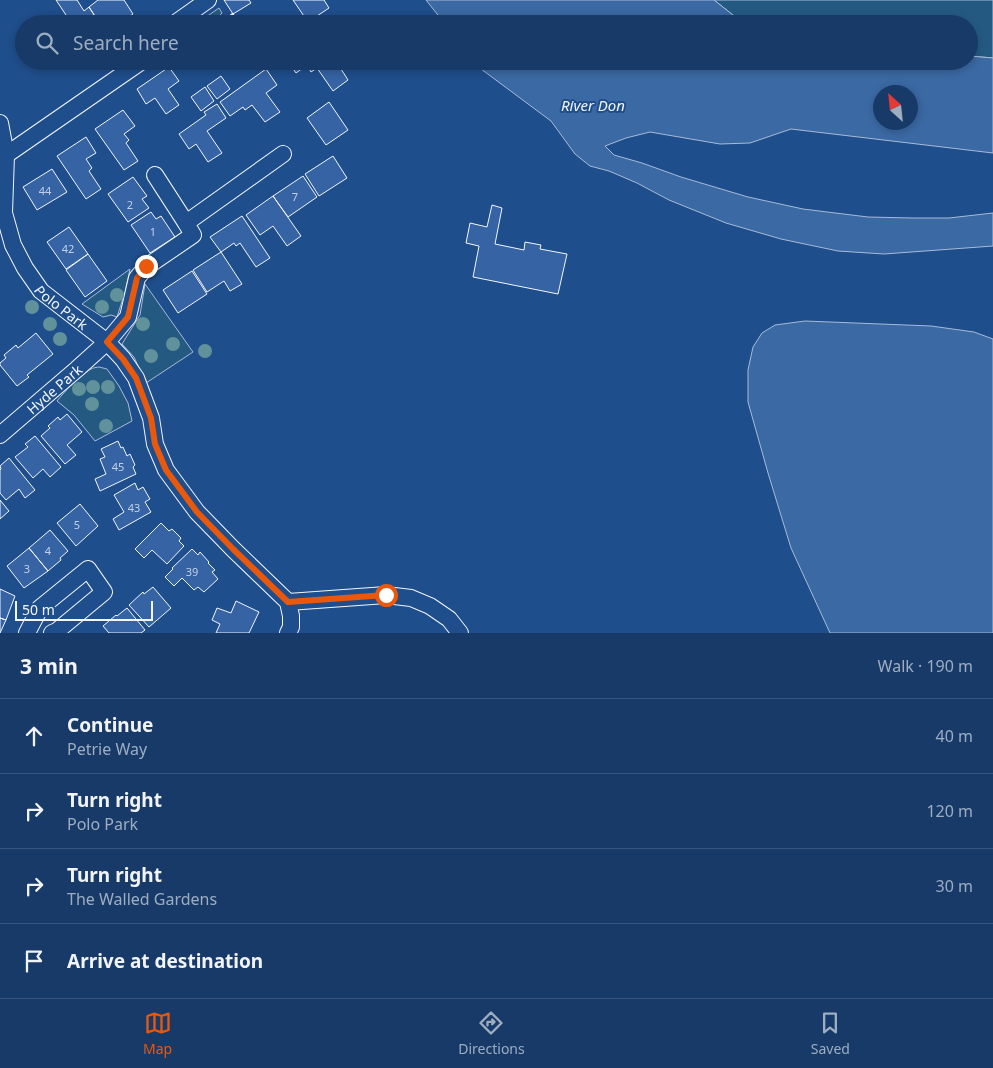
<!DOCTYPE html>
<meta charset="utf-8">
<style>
body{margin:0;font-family:"Noto Sans",sans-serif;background:#20416f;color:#f1f3f6}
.compass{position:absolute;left:873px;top:85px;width:45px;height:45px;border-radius:50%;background:#173a69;box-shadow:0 2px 8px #0003;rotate:333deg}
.scale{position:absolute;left:15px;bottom:12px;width:138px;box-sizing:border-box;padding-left:5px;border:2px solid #f2f6ff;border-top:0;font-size:14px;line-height:18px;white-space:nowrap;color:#f2f6ff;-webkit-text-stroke:4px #1f4e8c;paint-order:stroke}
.stop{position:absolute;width:15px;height:15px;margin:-11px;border:4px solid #ea580c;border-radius:50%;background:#fff}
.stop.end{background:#ea580c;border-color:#fff;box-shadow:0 1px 5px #0008}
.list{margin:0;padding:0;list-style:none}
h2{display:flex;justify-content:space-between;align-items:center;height:65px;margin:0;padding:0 20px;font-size:21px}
h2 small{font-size:16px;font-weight:400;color:#9eadc0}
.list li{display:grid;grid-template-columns:32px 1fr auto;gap:15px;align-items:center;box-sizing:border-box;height:75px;padding:0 20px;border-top:1px solid #36547d}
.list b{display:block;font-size:19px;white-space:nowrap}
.list p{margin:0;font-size:16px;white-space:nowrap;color:#9eadc0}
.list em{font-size:16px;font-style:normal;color:#9eadc0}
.icon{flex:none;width:28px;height:28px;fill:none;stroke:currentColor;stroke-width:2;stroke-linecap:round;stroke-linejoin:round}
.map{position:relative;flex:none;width:993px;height:633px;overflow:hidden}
.search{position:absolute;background:#173a69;box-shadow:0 2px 8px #0003;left:15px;right:15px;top:15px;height:55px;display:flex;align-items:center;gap:12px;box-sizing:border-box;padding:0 18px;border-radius:28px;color:#9eadc0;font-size:19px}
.sheet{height:365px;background:#173a69}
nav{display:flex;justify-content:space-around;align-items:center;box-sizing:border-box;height:70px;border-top:1px solid #36547d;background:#173a69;font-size:14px;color:#9eadc0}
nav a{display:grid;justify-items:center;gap:2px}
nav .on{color:#ea580c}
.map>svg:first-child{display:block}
.green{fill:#245a82;stroke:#a8bbd7}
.water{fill:#3b69a3;stroke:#a8bbd7;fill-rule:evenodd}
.building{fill:#3563a3;stroke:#f2f6ff}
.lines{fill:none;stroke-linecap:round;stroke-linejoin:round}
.street-casing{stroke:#f2f6ff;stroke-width:18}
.street{stroke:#1f4e8c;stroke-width:16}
.wall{stroke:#f2f6ff;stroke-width:2.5}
.tree{fill:#61919a}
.route{stroke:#ea580c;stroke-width:6}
.labels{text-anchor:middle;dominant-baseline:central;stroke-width:4;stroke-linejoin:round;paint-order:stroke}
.number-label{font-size:11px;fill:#c3d1e8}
.street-label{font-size:14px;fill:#f2f6ff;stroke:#1f4e8c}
.water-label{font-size:15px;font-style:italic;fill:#f2f6ff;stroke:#1f4e8c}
</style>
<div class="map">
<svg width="993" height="633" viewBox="0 0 993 633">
<rect width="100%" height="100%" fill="#1f4e8c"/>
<!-- green -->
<path class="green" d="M714,0h279v58l-24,-2v-32h-220l-11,-5z
M219,8l3,5 -11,11h-15z
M130,269l-5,23 -8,25 -6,-2 -8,2 -21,-13z
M145,284l48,68 -47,31 -12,-26 -12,-13 18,-29z
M99,367l8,2 12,17 9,17 4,18 -37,20 -21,-26 -17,-14c7,-9 24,-27 34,-32 1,-1 7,-2 8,-2z"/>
<!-- water -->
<path class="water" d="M426,0h288l24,19 11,5h-304z
M969,56l24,2v95l-202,-24 -41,14 -30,1 -70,-12 -24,6 -21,8 9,9 28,8 39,14 67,20 55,12 65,8 44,1h37l44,-5v33l-109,8 -46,-3 -57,-12 -55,-16 -57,-23 -32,-17 -28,-12 -19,-5 -15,-12 -24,-33 -74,-55 -3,-5h495zM910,92v30h-30v-30z
M805,321l126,5 43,6 19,7v294h-163l-39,-85 -23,-75 -20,-71v-32l5,-23 9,-14 13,-8z"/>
<!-- building -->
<path class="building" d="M56,0h21l7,11 5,-4 11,17h-28z
M98,0h26l9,14 -15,10h-18l-11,-17z
M224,0h25l2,3 -18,11z
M293,0h31l5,8 -21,14z
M233,61h13l-9,7z
M288,61h48l12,19 -15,11 -16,-23 -6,4 -4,-7 -11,8z
M169,67l10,14 -11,8 11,16 -13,9 -11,-16 -9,6 -9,-15z
M266,69l11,16 -11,8 14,19 -15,10 -13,-17 -7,5 -2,-3 -13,9 -10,-14z
M221,76l9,13 -13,10 -10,-13z
M205,87l9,14 -13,10 -10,-14z
M329,102l19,28 -22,15 -19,-27z
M217,104l9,14 -19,13 15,22 -14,9 -12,-18 -7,5 -10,-15 27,-19 -2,-3z
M123,110l12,16 -11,8 5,6 -3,3 12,18 -14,9 -29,-41z
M86,137l10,16 -10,6 6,9 -3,3 12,18 -15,10 -29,-43z
M333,156l14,22 -28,18 -14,-22z
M52,169l15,23 -30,18 -14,-23z
M303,176l14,21 -29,20 -15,-21z
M133,177l14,19 -5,3 7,9 -21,14 -20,-28z
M273,196l28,40 -14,10 -14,-20 -13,9 -14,-20z
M492,205l10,3 -7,36 29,6 1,-8 16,3 -1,4 27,5 -9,40 -85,-17 6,-31 -13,-3 4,-20 17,4z
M151,212l5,7 5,-3 14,21 -25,16 -19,-28z
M242,216l28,42 -14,9 -16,-24 -4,3 -2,-3 -13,9 -11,-15z
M69,227l19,27 -22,15 -19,-27z
M221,252l21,32 -12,7 -6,-10 -17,11 -14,-22z
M88,254l19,27 -22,16 -19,-27z
M192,271l15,23 -29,19 -15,-23z
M36,333l17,21 -26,21 2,2 -12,9 -17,-21v-2l6,-5 -2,-3 12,-10 2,3z
M67,414l15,18 -15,13 9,10 -11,9 -24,-28 9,-8 -2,-2 10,-9 2,3z
M35,436l26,31 -11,10 -7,-8 -10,9 -18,-21 13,-10 -3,-3z
M118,441l3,7 2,-1 4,9 3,-2 5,11 -2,2 3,7 -36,17 -5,-12 11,-5 -6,-15 5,-2 -4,-8z
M9,458l26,32 -10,8 -6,-9 -13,11 -6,-7v-23l1,-1 -1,-3z
M135,483l3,7 5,-3 7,12 -5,3 6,10 -32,18 -6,-11 11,-7 -10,-17z
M0,500l9,11 -9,8z
M80,504l18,22 -22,20 -19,-23z
M161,523l8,8 3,-2 9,9 -2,3 5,5 -17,18 -15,-14 -8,8 -9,-9z
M50,530l18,21 -8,7 1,2 -13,11 -19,-23z
M29,548l19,23 -24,17 -17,-22z
M192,549l6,6 2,-3 9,10 -1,1 7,7 -3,2 6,7 -14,13 -6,-5 -4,3 -12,-12 -8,8 -9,-9 8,-8 -1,-1z
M153,587l18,21 -22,19 -20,-22 14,-13 1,2z
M0,589l15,7 -9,24 -6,-2z
M236,601l23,11 -10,21h-33l4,-9 -8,-4 5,-12 14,5z
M127,608l18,22 -4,3h-32l-6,-7 13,-11 1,1z
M0,618l6,2 -6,13z"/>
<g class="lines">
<defs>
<g id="street">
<path d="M174,24l34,-24"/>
<path id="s1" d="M0,123l6,32 -2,58 9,32 12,23 16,23 66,51 16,17 13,19 15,40 4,26 11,26 31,42 36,37 55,53 3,14v11l-3,6"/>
<path d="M6,155l136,-94"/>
<path d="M155,175l31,48"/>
<path id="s2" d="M0,435l77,-66 30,-27 21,-25 9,-39 9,-11 47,-32 -7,-12 97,-69"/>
<path d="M288,602l98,-7 25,3 19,8 19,13 11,14"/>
<path d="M27,633l13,-25 48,-39 16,23 -47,39 -5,2"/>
</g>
</defs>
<!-- street casing -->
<use href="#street" class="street-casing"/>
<!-- street -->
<use href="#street" class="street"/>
<!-- wall -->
<path class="wall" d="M220,24l13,-10"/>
</g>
<!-- trees -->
<g class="tree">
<circle cx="117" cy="295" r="7"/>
<circle cx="32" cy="307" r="7"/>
<circle cx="102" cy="307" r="7"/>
<circle cx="50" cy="324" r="7"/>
<circle cx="143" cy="324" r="7"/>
<circle cx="60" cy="339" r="7"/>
<circle cx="173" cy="344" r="7"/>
<circle cx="205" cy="351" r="7"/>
<circle cx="151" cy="356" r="7"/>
<circle cx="93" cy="387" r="7"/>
<circle cx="108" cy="387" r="7"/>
<circle cx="79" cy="389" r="7"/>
<circle cx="92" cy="404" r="7"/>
<circle cx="106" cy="426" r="7"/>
</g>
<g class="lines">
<!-- route -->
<path class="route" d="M146,266l-9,12 -9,39 -21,25 16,17 13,19 15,40 4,26 11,26 31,42 36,37 55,53 98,-7"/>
</g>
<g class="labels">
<!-- number labels -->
<g class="number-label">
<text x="45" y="190">44</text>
<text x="295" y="196">7</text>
<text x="130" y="204">2</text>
<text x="153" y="231">1</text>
<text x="68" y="248">42</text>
<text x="118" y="466">45</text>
<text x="134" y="507">43</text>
<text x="77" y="524">5</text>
<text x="48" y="550">4</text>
<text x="27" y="568">3</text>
<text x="192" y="571">39</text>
</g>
<!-- street labels -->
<g class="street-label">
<text stroke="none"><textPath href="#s1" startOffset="204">Polo Park</textPath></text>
<text stroke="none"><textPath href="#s2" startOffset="71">Hyde Park</textPath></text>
</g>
<!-- water labels -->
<g class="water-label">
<text x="593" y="105">River Don</text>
</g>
</g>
</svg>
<svg class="compass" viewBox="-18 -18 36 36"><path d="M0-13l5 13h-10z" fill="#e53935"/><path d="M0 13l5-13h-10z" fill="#9eadc0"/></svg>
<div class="scale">50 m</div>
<div class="stop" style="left:386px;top:595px"></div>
<div class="stop end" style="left:146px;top:266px"></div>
<div class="search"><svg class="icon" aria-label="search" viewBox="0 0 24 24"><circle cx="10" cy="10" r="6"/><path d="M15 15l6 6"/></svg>Search here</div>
</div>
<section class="sheet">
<h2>3 min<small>Walk · 190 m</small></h2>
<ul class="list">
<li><svg class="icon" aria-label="ahead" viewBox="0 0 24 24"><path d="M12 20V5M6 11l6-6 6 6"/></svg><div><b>Continue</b><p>Petrie Way</p></div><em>40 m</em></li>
<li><svg class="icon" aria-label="right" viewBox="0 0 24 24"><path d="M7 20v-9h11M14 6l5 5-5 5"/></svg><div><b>Turn right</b><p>Polo Park</p></div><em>120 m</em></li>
<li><svg class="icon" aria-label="right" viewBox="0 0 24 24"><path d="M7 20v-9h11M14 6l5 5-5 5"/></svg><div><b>Turn right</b><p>The Walled Gardens</p></div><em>30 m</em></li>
<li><svg class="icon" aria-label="arrive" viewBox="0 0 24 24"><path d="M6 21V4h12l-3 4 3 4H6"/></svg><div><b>Arrive at destination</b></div></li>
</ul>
</section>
<nav>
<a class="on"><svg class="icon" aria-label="map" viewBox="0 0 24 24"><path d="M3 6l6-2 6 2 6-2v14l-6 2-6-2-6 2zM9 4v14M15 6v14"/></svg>Map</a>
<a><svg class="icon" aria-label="directions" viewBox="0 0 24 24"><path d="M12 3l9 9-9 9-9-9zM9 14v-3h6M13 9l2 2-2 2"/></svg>Directions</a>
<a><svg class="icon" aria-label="saved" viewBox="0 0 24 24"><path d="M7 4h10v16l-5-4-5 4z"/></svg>Saved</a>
</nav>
